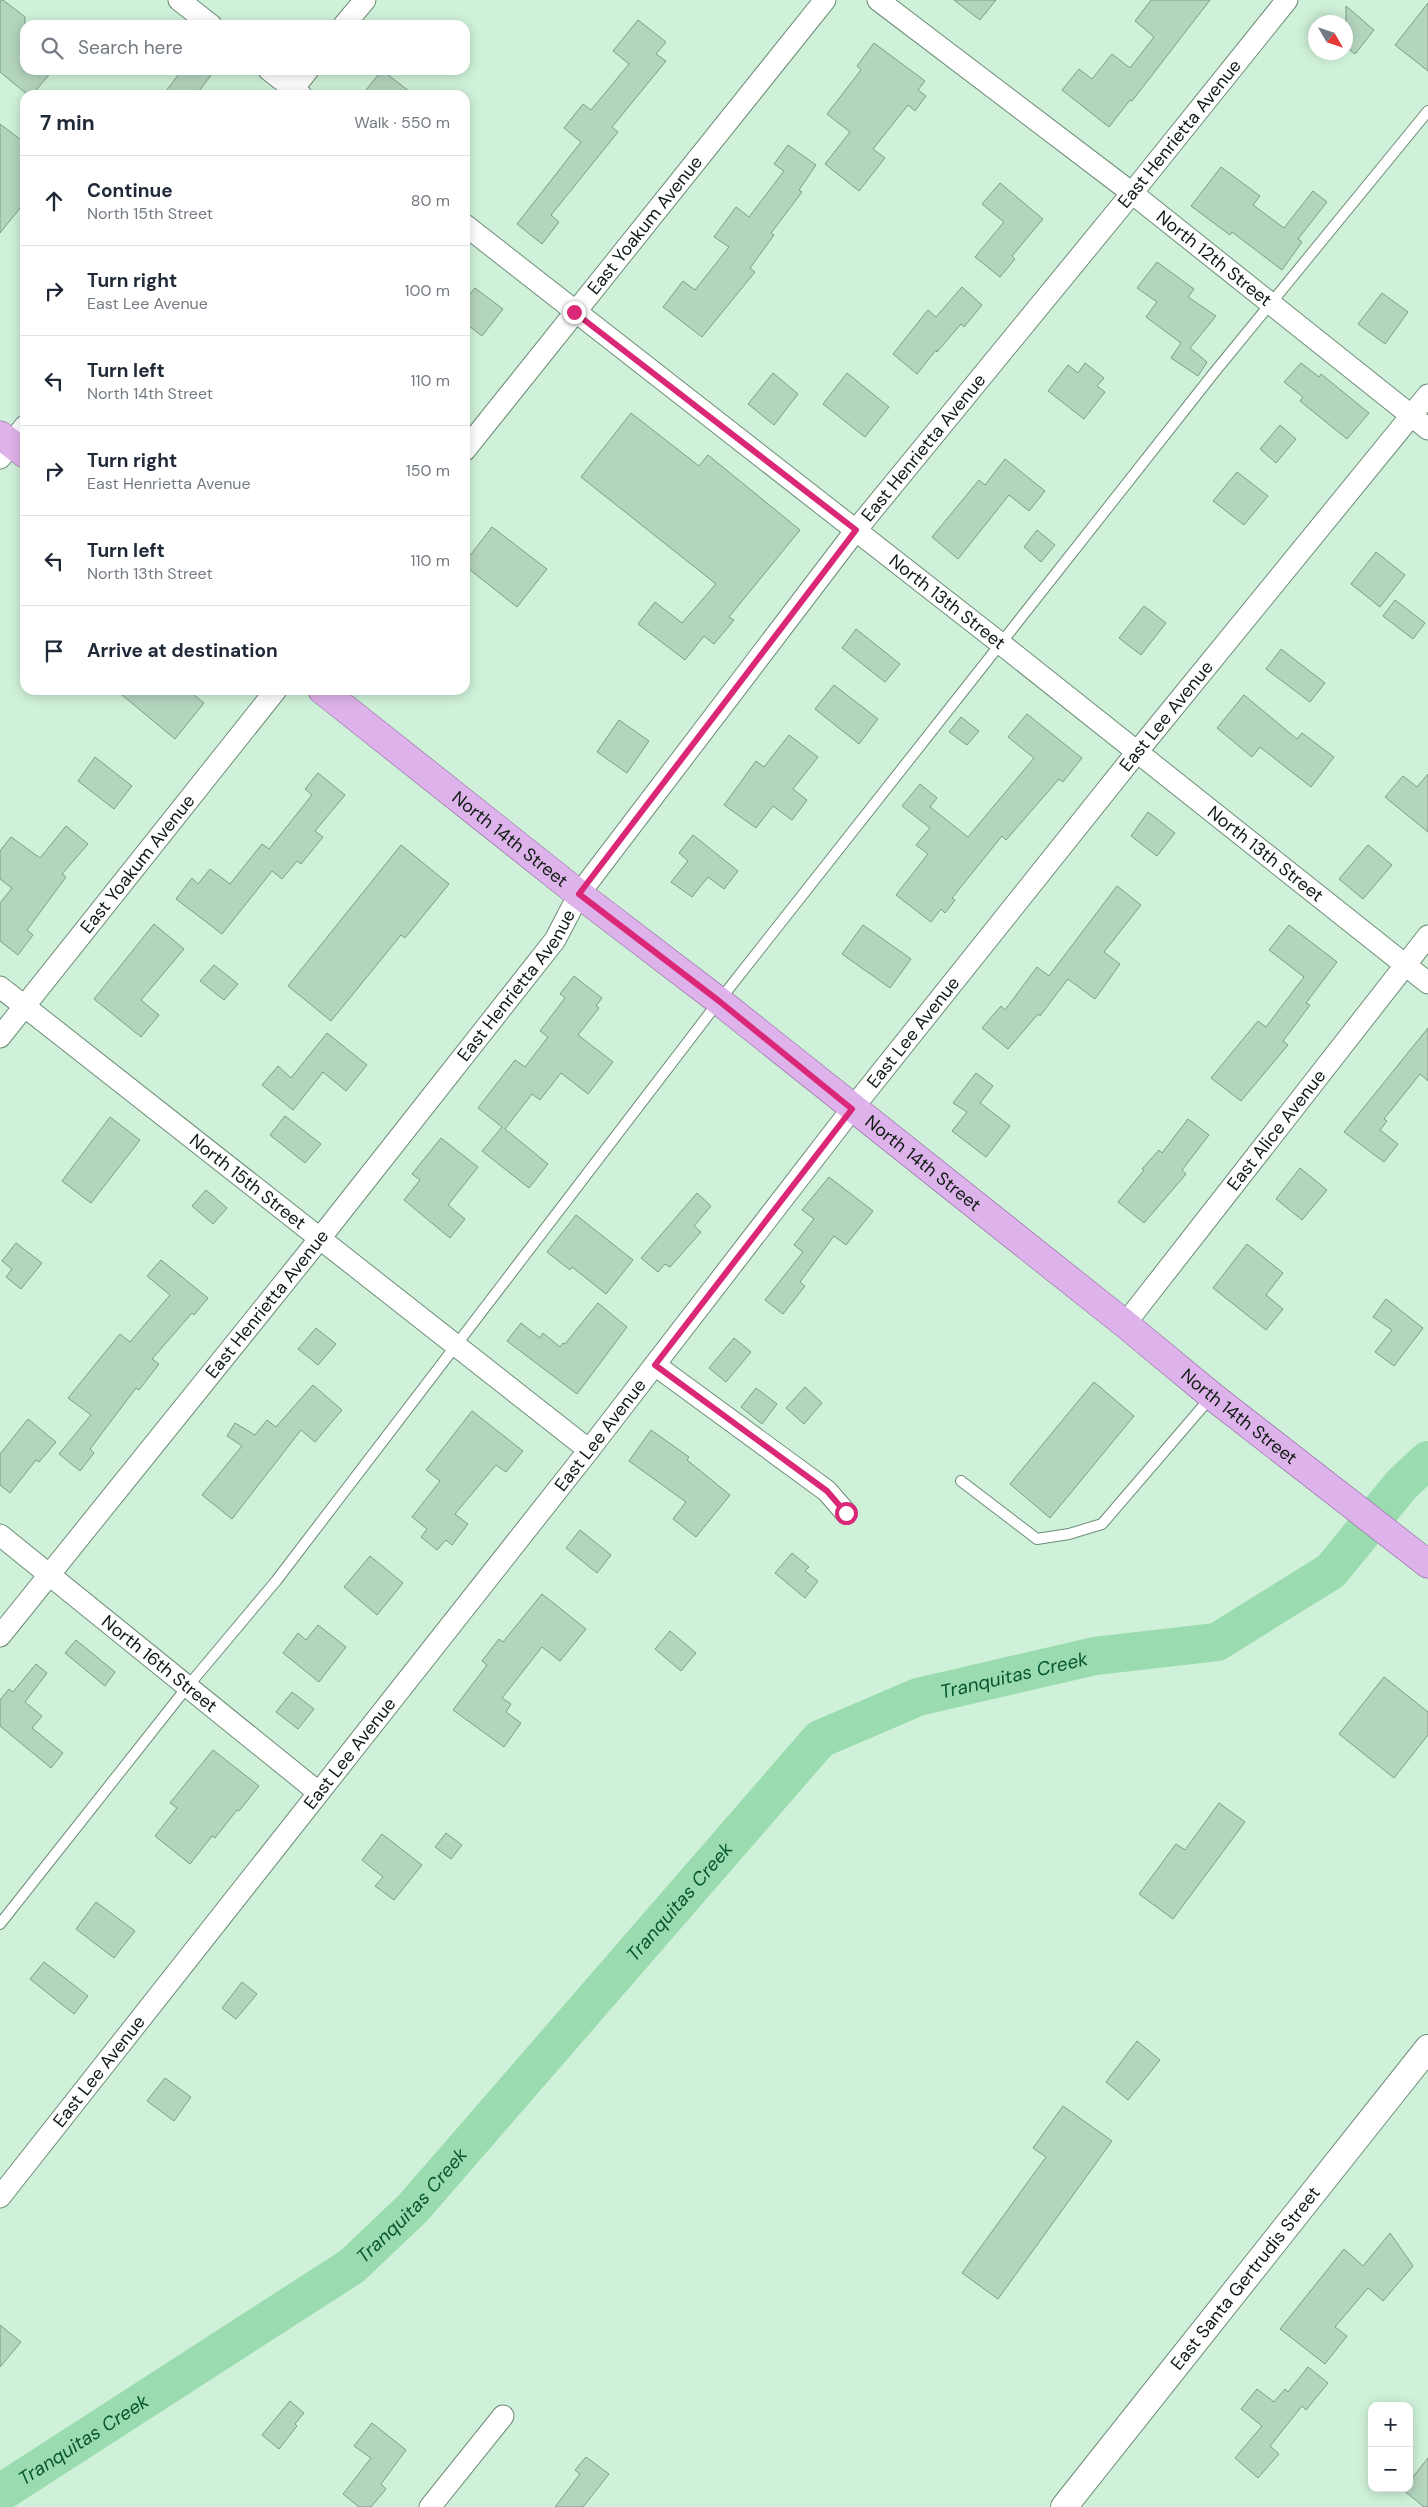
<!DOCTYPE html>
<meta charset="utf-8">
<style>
body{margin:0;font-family:"DM Sans",sans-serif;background:#f2f2f3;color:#1f2937}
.controls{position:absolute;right:15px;bottom:15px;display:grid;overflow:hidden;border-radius:10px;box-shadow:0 2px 12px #0003}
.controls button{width:45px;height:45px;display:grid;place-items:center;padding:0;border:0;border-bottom:1px solid #e0e1e3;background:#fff;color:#1f2937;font:25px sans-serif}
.compass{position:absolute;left:1308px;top:15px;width:45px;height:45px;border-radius:50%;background:#fff;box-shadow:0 2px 12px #0003;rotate:129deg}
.stop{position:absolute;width:15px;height:15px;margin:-11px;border:4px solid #db2777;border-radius:50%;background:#fff}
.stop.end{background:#db2777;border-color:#fff;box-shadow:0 1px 5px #0008}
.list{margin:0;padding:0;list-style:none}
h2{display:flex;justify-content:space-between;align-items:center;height:65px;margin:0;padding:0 20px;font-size:21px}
h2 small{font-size:16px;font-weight:400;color:#747a83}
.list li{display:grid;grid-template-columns:32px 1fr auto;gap:15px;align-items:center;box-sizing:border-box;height:90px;padding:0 20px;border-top:1px solid #e0e1e3}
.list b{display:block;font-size:19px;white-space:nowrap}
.list p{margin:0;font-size:16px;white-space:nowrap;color:#747a83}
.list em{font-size:16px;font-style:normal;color:#747a83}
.icon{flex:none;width:28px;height:28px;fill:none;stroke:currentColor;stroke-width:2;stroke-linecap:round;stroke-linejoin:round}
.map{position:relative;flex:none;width:1428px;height:2507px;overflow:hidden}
.search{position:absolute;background:#fff;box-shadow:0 2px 12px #0003;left:20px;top:20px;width:450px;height:55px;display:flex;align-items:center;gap:12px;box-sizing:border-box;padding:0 18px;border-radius:15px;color:#747a83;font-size:19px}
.panel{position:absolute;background:#fff;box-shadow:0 2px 12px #0003;left:20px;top:90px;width:450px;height:605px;border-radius:15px}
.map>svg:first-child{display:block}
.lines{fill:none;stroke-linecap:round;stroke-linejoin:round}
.river{stroke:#9adbaf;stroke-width:38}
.building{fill:#b3d4bd;stroke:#7d9d87}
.service-casing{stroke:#6e8d78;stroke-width:12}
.minor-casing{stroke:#6e8d78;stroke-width:23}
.tertiary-casing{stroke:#6e8d78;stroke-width:28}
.primary-casing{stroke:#875c96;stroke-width:29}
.service{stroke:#fff;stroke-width:10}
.minor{stroke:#fff;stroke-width:21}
.tertiary{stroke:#fff;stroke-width:26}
.primary{stroke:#deb2ea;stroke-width:28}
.route{stroke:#db2777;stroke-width:6}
.labels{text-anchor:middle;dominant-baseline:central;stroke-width:5;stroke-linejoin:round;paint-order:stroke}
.street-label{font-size:18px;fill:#0f1c13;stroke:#dcfee6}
.water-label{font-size:19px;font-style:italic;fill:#06562f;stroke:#dcfee6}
</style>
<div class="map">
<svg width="1428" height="2507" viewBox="0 0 1428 2507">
<rect width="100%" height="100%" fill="#cff1d9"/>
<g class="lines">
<!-- river -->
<path class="river" id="s1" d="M0,2493l352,-227 61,-58 407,-469 98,-42 177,-41 122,-14 114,-71 71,-87 26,-24"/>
</g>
<!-- building -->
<path class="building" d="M0,0h3l22,17v53h28l-21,25h-4l-28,-23z
M954,0h42l-16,20z
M1151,0h59l-78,101 -2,-1 -21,27 -47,-37 17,-21 13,10 20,-25 18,14 24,-31 -19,-16z
M1428,3v68l-33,-26z
M1346,6l28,24 -19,24 -9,-7z
M638,20l28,22 -10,12 10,7 -54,66 6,5 -67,83 8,7 -17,22 -25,-20 64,-82 -17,-14 19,-24 8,6 38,-46 -16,-13z
M874,43l51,38 -7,9 8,6 -11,15 -7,-6 -35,44 12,9 -26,33 -34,-27 25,-32 -23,-18 34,-44 -4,-4z
M182,70h33l-19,25h-33z
M382,70l32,25h-52z
M0,124l25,19v59l-25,31z
M788,145l28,20 -17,25 3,2 -31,41 3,2 -24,33 5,4 -53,65 -39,-30 20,-26 12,9 34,-43 -15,-10 22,-30 13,10 35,-46 -10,-7z
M1221,167l39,29 -7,9 31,23 29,-37 14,11 -29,37 4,3 -20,28 -50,-38 -2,3 -39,-29z
M1000,183l43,36 -31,37 3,3 -15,18 -25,-20 29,-35 -22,-18z
M1157,262l37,27 -6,8 28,19 -26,32 17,14 -9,14 -27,-18 10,-15 -35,-26 11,-15 -20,-14z
M962,287l20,18 -18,22 -3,-3 -24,28 -1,-2 -19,24 -24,-20 35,-44 8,7z
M475,288l28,21 -21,27 -17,-13v-23z
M1382,293l26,19 -23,32 -27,-20z
M1085,363l19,15 -7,8 8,6 -21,27 -36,-28 20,-26 10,8z
M1301,363l18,14 2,-3 48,39 -22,26 -47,-38 3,-4 -19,-15z
M773,373l25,21 -24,31 -26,-21z
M847,373l42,34 -24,30 -42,-33z
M631,413l68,53 9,-11 92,75 -71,87 5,3 -20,24 -10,-8 -19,24 -47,-36 17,-22 27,21 34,-39 -135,-107z
M1280,425l16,14 -20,24 -16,-14z
M1005,459l40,32 -16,20 -20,-16 -51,64 -26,-22 47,-57 6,5z
M1237,472l31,24 -24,29 -31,-24z
M492,527l55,42 -30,38 -52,-41v-4z
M1037,530l18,15 -14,17 -17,-15z
M1376,552l29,23 -25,32 -29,-23z
M1395,600l30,23 -12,16 -30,-23z
M1144,606l22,17 -25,32 -22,-17z
M856,629l44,35 -15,18 -43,-34z
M1281,649l44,34 -15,19 -44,-33z
M834,685l44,34 -19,25 -44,-35z
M116,690h72l16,13 -29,36z
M1244,695l53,44 5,-6 32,24 -23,30 -51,-40 -8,10 -35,-29z
M1027,714l55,44 -19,24 -4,-3 -53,61 -4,-4 -50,62 3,2 -10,13 -4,-4 -10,13 -35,-27 32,-41 -12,-9 14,-17 -28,-22 18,-22 17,14 -7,9 38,30 66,-79 -26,-21z
M961,717l18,14 -12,14 -18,-13z
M619,720l30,21 -22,32 -30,-21z
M789,735l29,22 -25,32 14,11 -15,20 -19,-14 -17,22 -32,-23 32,-44 8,6z
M95,757l37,29 -18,23 -36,-28z
M318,773l27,22 -30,36 8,6 -22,27 -4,-3 -15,18 -10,-8 -50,63 -46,-35 16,-21 6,6 12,-15 20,15 32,-40 7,5 43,-54 -7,-6z
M1428,774v58l-43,-35 18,-21 14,11z
M1148,812l27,21 -18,23 -26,-20z
M66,826l22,18 -26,30 4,3 -39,53 6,5 -15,20 -18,-14v-38l12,-15 -12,-9v-28l11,-14 29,21z
M693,835l45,36 -14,18 -16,-12 -16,20 -21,-15 17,-21 -9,-8z
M401,845l48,39 -44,54 -4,-3 -70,86 -43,-35z
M1368,845l24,20 -29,34 -24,-20z
M1117,886l24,19 -37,47 16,12 -25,35 -27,-20 -28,37 -2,-2 -30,35 -26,-21 19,-22 4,4 32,-43 12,9z
M154,924l30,25 -43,51 18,15 -18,22 -47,-38z
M863,925l48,34 -21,29 -48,-34z
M1289,925l48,37 -31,41 4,2 -27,36 5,4 -47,56 -30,-23 47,-57 8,6 38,-50 -35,-27z
M214,965l24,19 -14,16 -24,-19z
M574,976l28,22 -6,8 3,2 -21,27 35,27 -25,32 -27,-21 -21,27 -8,-6 -27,35 43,35 -19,24 -47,-37 20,-24 -24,-19 37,-48 10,7 23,-30 -8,-6 25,-33 -5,-4z
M1428,1028v53l-8,-7 -36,45 3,2 -7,9 18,14 -14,18 -40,-30z
M327,1033l40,32 -21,26 -23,-19 -30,38 -31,-25 16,-19 13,12z
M976,1073l17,13 -13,17 30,23 -24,31 -34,-26 15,-19 -14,-9z
M285,1116l36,28 -16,19 -35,-28z
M110,1117l30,23 -49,63 -29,-22z
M1188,1119l21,16 -27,35 4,4 -42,49 -26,-21 26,-32 -2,-1 17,-19 3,3z
M441,1138l37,29 -30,38 17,14 -15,19 -46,-38 16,-20 -8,-6z
M1300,1168l27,22 -25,30 -26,-21z
M829,1177l44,34 -27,34 -12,-9 -34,46 5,4 -22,28 -18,-14 38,-48 -9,-7 20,-26 -12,-9z
M206,1190l21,18 -14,16 -21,-18z
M697,1193l14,13 -17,20 7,6 -31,35 -5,-3 -7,8 -17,-14z
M576,1215l57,45 -27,34 -34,-27 -2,3 -23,-18z
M16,1243l26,20 -21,26 -15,-12 6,-8 -10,-8z
M1247,1244l36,29 -17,22 17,14 -17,21 -53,-42z
M161,1260l47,38 -14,17 -2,-2 -40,46 7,5 -20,26 -3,-2 -46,61 4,4 -14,18 -21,-17 32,-39 -23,-17 52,-64 10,8 40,-47 -23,-19z
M1386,1299l37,29 -29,38 -19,-14 17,-22 -19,-13z
M598,1303l29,24 -50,67 -70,-53 14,-18 19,15 3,-5 17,14 3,-4 2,1z
M316,1328l20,16 -18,21 -20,-16z
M734,1338l17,14 -25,30 -17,-14z
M1094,1382l40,34 -84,102 -40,-34z
M313,1385l29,25 -27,32 -14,-12 -69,89 -30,-24 40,-49 -15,-10 8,-13 20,12 12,-15 9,7z
M805,1387l17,16 -18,21 -18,-16z
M756,1388l21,16 -15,20 -21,-17z
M472,1411l51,40 -17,21 -10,-7 -41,49 13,10 -16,21 -6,-5 -9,10 -16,-13 6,-8 -15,-12 28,-36 -14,-11z
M28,1419l28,23 -17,20 -3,-2 -26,33 -10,-8v-31z
M651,1430l38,27 -2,3 43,35 -34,42 -23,-18 13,-17 -57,-41z
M580,1530l31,25 -14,18 -31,-25z
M792,1553l17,14 -4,4 13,10 -13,17 -30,-25z
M370,1556l33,27 -26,32 -33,-28z
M542,1594l44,35 -26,32 -18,-14 -40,51 9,6 -5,8 15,11 -17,24 -51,-37 34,-45 -5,-4 17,-22 4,3z
M318,1625l28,22 -27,35 -36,-29 15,-20 8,7z
M670,1631l26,22 -15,18 -26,-22z
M76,1640l39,32 -10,14 -40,-33z
M36,1664l11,9 -22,29 17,14 -10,12 31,25 -12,15 -51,-42v-26l9,-11 4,3z
M1384,1677l44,35v23l-34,43 -55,-44z
M292,1692l22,17 -16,20 -22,-17z
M213,1750l46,36 -20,25 -2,-1 -22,28 -3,-2 -22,28 -35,-28 22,-28 -7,-5z
M1219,1803l26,19 -72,97 -34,-25 37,-50 9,6z
M446,1833l16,12 -11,14 -16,-12z
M382,1834l40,31 -28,35 -19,-14 8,-9 -21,-17z
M96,1902l39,29 -21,27 -38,-29z
M44,1962l44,34 -14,18 -44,-35z
M242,1982l15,12 -21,25 -14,-11z
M1137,2041l23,19 -32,40 -22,-18z
M165,2078l26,19 -17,24 -27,-20z
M1063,2106l49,35 -114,158 -36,-26 84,-116 -13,-9z
M1390,2233l23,33 -30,35 -15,-13 -33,39 12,9 -22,28 -45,-35 64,-80 19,17z
M0,2325l21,17 -21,25z
M1308,2367l20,16 -22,27 -4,-4 -32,40 9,8 -21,24 -23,-20 27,-32 -21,-17 16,-20 17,13 11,-13 3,3z
M290,2401l14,12 -9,11 2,2 -18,23 -17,-14z
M372,2423l34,27 -25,34 5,5 -15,18h-12l-16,-13 28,-36 -17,-12z
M586,2457l23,17 -26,33h-28l25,-33 -5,-4z
M1428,2458v49h-4l-21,-17 6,-2v-6z"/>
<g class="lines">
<defs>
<path id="service" d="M961,1481l76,58 32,-5 33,-10 109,-127
M0,1924l188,-238 88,-105 443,-580 494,-627 215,-263"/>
<g id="minor">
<path d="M179,0l32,25"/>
<path id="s2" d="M878,0l254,193 296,236"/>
<path d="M344,25l21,-25"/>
<path d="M269,70l32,25"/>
<path d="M288,95l20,-25"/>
<path id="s3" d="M465,225l535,418 428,340"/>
<path id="s4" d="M465,450l360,-450"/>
<path d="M0,458l25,-32"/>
<path id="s5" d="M0,987l589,463"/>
<path id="s6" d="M0,1037l276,-347"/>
<path id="s7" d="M1125,1324l303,-388"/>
<path d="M655,1365l172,126 19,22"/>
<path id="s8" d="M0,1535l318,257"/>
<path id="s9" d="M0,1636l321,-399 234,-297 24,-46 277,-364 276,-337 155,-193"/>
<path id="s10" d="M0,2197l589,-747 263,-341 285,-357 291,-357"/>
<path d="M430,2507l73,-91"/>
</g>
<g id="tertiary">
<path id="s11" d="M1064,2507l364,-459"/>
</g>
<g id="primary">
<path d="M0,435l25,19"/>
<path id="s12" d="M322,690l257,204 140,107 406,323 87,72 216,168"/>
</g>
</defs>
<!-- service casing -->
<use href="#service" class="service-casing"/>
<!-- minor casing -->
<use href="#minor" class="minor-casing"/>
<!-- tertiary casing -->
<use href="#tertiary" class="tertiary-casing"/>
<!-- primary casing -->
<use href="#primary" class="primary-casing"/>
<!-- service -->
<use href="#service" class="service"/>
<!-- minor -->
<use href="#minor" class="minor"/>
<!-- tertiary -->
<use href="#tertiary" class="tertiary"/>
<!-- primary -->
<use href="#primary" class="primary"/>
</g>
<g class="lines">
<!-- route -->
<path class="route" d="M574,312l282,218 -277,364 140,107 133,108 -197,256 172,126 19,22"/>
</g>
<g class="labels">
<!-- street labels -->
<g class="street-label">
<text stroke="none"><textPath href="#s9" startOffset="1911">East Henrietta Avenue</textPath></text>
<text stroke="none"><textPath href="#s4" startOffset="288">East Yoakum Avenue</textPath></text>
<text stroke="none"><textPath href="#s2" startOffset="424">North 12th Street</textPath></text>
<text stroke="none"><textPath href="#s9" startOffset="1506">East Henrietta Avenue</textPath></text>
<text stroke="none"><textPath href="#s3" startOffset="612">North 13th Street</textPath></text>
<text stroke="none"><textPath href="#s10" startOffset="1885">East Lee Avenue</textPath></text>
<text stroke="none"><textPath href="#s12" startOffset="240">North 14th Street</textPath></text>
<text stroke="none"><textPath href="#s3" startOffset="1018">North 13th Street</textPath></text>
<text stroke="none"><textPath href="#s6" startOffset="221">East Yoakum Avenue</textPath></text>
<text stroke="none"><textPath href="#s9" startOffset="831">East Henrietta Avenue</textPath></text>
<text stroke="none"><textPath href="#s10" startOffset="1480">East Lee Avenue</textPath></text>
<text stroke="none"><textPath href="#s7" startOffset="246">East Alice Avenue</textPath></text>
<text stroke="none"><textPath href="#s12" startOffset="765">North 14th Street</textPath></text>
<text stroke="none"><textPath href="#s5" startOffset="315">North 15th Street</textPath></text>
<text stroke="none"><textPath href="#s9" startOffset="426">East Henrietta Avenue</textPath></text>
<text stroke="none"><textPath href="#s12" startOffset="1170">North 14th Street</textPath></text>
<text stroke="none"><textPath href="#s10" startOffset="970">East Lee Avenue</textPath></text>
<text stroke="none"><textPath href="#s8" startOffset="205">North 16th Street</textPath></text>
<text stroke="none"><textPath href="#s10" startOffset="565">East Lee Avenue</textPath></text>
<text stroke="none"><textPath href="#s10" startOffset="160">East Lee Avenue</textPath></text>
<text stroke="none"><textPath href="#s11" startOffset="292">East Santa Gertrudis Street</textPath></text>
</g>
<!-- water labels -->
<g class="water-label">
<text stroke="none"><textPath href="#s1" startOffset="1329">Tranquitas Creek</textPath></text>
<text stroke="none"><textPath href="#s1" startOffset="909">Tranquitas Creek</textPath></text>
<text stroke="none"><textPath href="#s1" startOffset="504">Tranquitas Creek</textPath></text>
<text stroke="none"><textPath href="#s1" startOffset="99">Tranquitas Creek</textPath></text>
</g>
</g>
</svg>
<div class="controls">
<button>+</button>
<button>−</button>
</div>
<svg class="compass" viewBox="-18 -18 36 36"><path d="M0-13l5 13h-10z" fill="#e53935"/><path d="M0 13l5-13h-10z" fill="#747a83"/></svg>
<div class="stop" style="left:846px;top:1513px"></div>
<div class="stop end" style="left:574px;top:312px"></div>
<div class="search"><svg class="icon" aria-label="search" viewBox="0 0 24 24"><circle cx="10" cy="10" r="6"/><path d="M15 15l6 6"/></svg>Search here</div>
<section class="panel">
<h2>7 min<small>Walk · 550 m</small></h2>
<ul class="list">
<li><svg class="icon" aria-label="ahead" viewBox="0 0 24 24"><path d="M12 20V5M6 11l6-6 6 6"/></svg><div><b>Continue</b><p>North 15th Street</p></div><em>80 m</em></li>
<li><svg class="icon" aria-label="right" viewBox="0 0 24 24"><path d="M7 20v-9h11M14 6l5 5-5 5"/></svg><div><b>Turn right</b><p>East Lee Avenue</p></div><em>100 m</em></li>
<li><svg class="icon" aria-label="left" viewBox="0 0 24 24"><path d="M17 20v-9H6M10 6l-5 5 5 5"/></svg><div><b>Turn left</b><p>North 14th Street</p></div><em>110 m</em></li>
<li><svg class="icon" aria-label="right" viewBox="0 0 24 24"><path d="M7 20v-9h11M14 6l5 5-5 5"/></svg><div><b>Turn right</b><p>East Henrietta Avenue</p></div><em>150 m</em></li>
<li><svg class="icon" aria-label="left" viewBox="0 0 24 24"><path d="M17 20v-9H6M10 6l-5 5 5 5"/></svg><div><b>Turn left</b><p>North 13th Street</p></div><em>110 m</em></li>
<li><svg class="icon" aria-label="arrive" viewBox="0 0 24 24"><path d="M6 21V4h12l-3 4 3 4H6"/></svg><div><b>Arrive at destination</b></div></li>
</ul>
</section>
</div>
